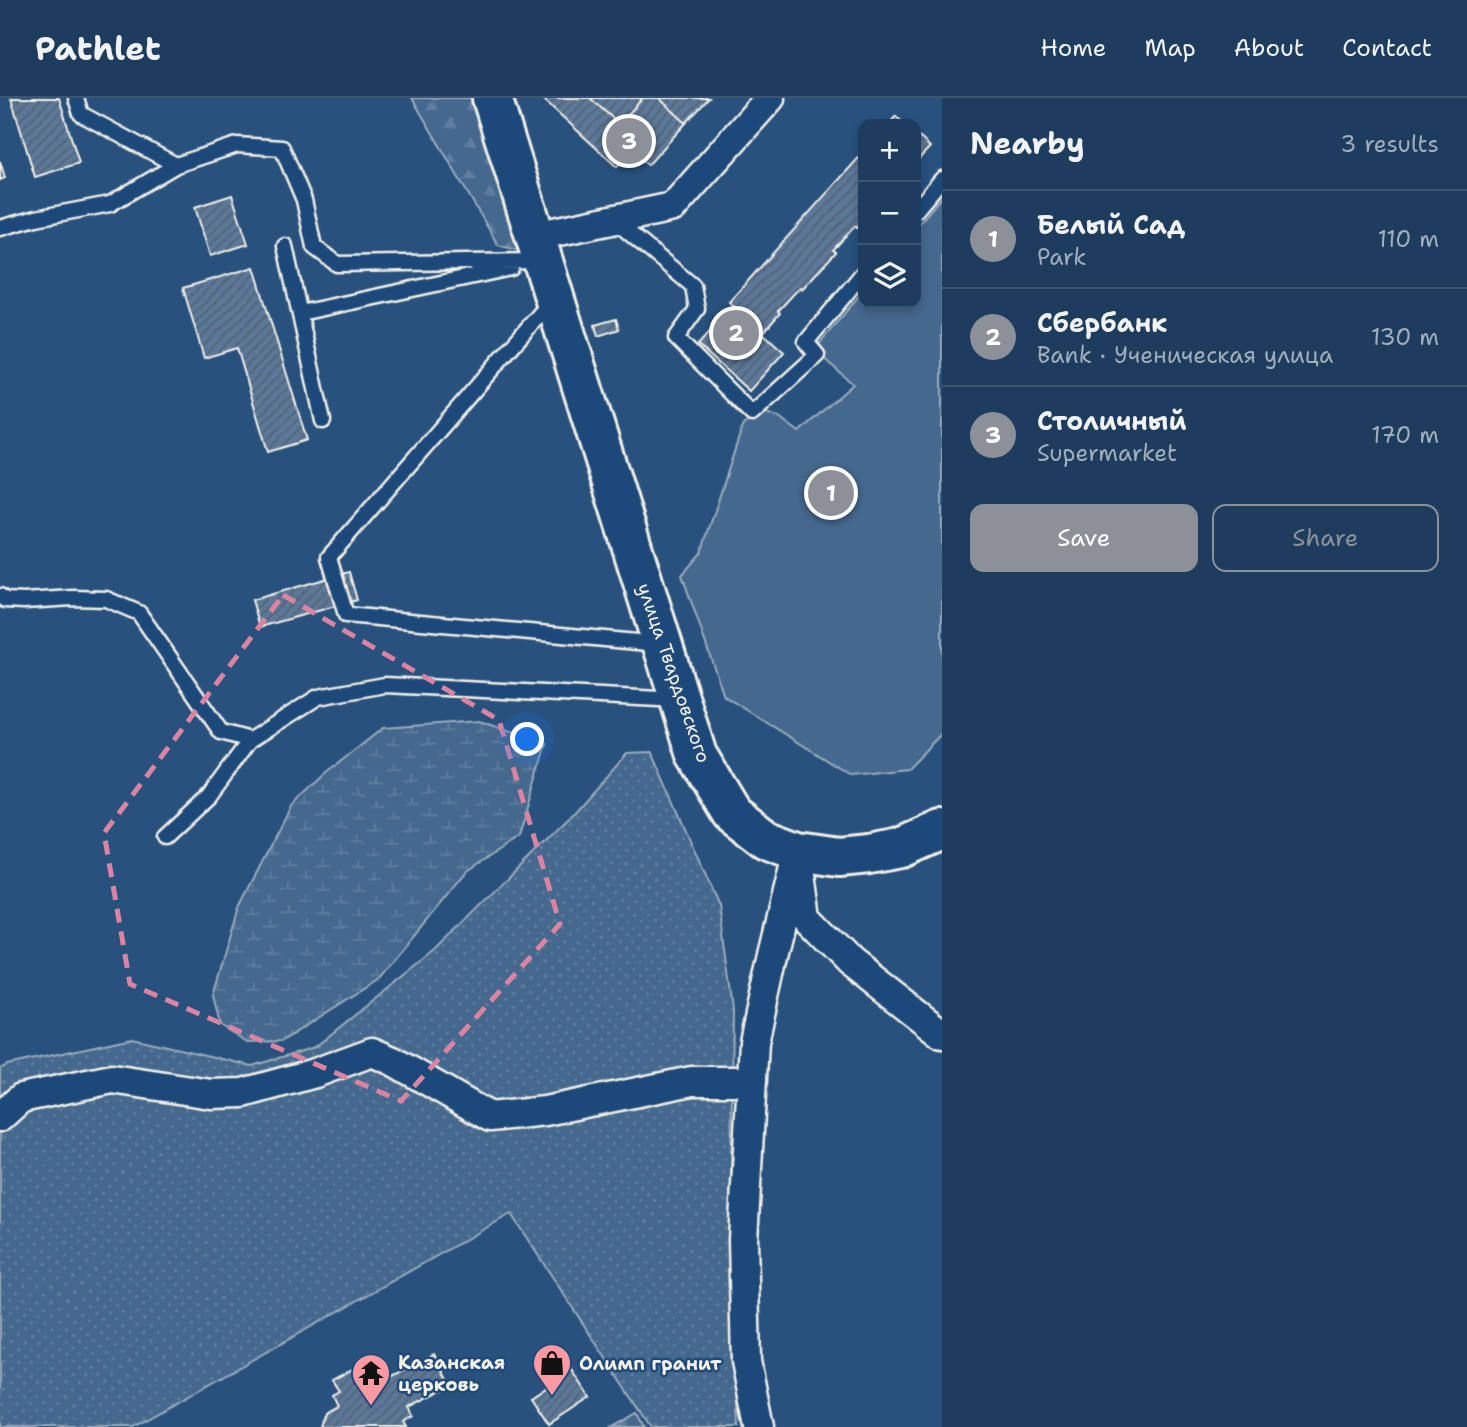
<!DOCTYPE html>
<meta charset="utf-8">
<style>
body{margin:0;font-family:"Shantell Sans",sans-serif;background:#264464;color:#f1f3f6}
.controls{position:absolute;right:21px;top:21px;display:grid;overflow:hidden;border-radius:14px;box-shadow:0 4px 10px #0003}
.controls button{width:63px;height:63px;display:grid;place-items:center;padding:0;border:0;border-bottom:2px solid #3c5673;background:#1e3d5e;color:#f1f3f6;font:35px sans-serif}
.you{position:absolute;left:528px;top:642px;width:24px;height:24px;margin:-18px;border:5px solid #fff;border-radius:50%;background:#1a73e8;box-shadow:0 0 0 10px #1a73e833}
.badge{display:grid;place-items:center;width:46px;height:46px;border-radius:50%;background:#8c9099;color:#fff;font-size:23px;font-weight:700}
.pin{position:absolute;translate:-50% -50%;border:4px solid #fff;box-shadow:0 2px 7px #0006}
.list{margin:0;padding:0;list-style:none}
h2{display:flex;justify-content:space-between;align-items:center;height:91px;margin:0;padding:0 28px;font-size:30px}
h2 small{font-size:23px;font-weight:400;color:#a1aebc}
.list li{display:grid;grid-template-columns:46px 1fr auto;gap:21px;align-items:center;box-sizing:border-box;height:98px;padding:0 28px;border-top:2px solid #3c5673}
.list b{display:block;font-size:26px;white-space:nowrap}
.list p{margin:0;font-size:23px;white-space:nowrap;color:#a1aebc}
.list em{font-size:23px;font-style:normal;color:#a1aebc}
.actions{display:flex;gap:14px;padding:21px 28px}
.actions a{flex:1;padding:16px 0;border:2px solid #8c9099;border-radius:14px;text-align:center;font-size:24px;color:#8c9099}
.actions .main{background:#8c9099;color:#fff}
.icon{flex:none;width:38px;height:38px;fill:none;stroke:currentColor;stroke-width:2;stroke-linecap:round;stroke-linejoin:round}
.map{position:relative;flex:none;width:942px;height:1329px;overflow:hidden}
header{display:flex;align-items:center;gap:42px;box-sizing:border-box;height:98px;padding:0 35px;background:#1e3d5e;border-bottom:2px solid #3c5673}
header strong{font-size:33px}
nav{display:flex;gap:38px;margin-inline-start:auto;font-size:24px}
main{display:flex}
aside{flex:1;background:#1e3d5e}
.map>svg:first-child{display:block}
.grass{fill:url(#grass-dots);stroke:#9cacbb;stroke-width:2}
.forest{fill:url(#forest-firs);stroke:#9cacbb;stroke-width:2}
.wetland{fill:url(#wetland-marsh);stroke:#9cacbb;stroke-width:2}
.cemetery{fill:url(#cemetery-stones);stroke:#9cacbb;stroke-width:2}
.park{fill:#45688e;stroke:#9cacbb;stroke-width:2}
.building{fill:url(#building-hatch);stroke:#f4f1e8;stroke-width:2}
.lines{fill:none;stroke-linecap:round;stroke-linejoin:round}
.lane-casing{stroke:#f4f1e8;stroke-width:19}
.street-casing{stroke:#f4f1e8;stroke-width:33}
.secondary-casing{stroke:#f4f1e8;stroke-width:44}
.lane{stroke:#1f4a7a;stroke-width:14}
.street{stroke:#1f4a7a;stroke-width:28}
.secondary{stroke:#1f4a7a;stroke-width:38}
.marked{fill:none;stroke:#db84a2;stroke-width:5;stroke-dasharray:14 9;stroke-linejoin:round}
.labels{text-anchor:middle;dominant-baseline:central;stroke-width:5;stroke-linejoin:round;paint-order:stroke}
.street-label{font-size:19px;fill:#f4f1e8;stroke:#1f4a7a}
.poi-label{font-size:19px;font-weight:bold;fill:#f4f1e8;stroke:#1f4a7a;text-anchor:start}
</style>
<header>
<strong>Pathlet</strong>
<nav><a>Home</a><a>Map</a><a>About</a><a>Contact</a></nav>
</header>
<main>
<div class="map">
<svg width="942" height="1329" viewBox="0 0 942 1329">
<defs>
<pattern id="grass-dots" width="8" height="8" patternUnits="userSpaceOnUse" patternTransform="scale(1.75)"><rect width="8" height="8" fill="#45688e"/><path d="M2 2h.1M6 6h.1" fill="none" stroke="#607e9e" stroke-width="1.8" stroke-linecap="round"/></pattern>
<pattern id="forest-firs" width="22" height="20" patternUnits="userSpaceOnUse" patternTransform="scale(1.75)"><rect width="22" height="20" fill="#45688e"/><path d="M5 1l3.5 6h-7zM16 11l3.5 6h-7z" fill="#607e9e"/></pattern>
<pattern id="wetland-marsh" width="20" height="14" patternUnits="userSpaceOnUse" patternTransform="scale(1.75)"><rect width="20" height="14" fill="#45688e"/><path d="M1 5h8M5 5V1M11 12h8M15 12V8" fill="none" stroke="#607e9e"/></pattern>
<pattern id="cemetery-stones" width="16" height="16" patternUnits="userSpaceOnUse" patternTransform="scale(1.75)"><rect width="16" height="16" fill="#45688e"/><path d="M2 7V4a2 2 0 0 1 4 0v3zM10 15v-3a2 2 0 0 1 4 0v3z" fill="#607e9e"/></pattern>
<pattern id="building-hatch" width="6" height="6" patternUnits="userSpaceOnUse" patternTransform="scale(1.75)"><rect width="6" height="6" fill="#5b7899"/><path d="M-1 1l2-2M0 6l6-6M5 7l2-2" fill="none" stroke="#536274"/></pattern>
</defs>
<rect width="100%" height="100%" fill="#28517e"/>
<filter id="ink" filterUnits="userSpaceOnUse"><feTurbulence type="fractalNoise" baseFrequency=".0143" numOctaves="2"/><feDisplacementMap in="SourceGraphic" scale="14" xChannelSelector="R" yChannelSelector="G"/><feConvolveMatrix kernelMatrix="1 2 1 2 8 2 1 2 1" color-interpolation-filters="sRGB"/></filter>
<g filter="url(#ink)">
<!-- grass -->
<path class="grass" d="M652,654l67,154 14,104 -3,243 9,174h-88l-140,-213 -378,213h-133v-358l7,-4 125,-27 120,28 63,-19 120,-96 138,-137 54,-61z"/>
<!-- forest -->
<path class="forest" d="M412,0h68l47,155 -29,-8z"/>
<!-- wetland -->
<path class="wetland" d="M479,623l68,23 -28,93 -53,35 -87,107 -97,62 -35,1 -27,-17 -7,-30 26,-88 52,-101 35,-33 57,-45z"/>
<!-- cemetery -->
<path class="cemetery" d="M637,1315l7,14h-32z"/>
<!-- park -->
<path class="park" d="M942,98v537l-35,36 -56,6 -127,-79 -42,-121 19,-22 42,-128 19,-13 17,5 20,15 54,-48 -39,-34 49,-59v12h53v-76z"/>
<!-- building -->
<path class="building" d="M11,0h48l20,65 -44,14z
M542,0h48l29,26 24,-26h16l27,25 -38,42 -8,-6 -6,6 -8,-8 -9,10z
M590,0h53l-24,26z
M659,0h50l-23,25z
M896,18l8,8h-15z
M916,36l14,13 -14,15z
M863,55v68l-6,7 -2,-2 -22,24 3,2 -34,37 -2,-2 -22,24 2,2 -17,20 -34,-31z
M0,63l5,17 -5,2z
M232,97l16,49 -38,12 -15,-49z
M254,169l53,173 -39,12 -31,-104 -33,10 -21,-70z
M733,208l51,46 -35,39 -51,-46z
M616,221l3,10 -21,7 -3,-11z
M349,474l8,28 -97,27 -8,-27z
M434,1256l17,31 -42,22 4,9 -10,6 3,5h-86l4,-14 13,-7 -5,-11 7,-4 -7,-11 37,-20 7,13 10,-5 5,9z
M572,1272l18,27 -41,27 -18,-27z"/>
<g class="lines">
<defs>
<path id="lane" d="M76,0l5,16 95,51 61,-20 45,3 22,52 10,47 23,17 205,-3
M916,112l26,-31
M615,123l78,65 4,23 -21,29 76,76 65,-59 -11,-13 57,-69
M0,130l36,-10 74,-14 66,-39
M285,148l38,175
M552,202l-223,257 17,58 312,29
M300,215l211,-45
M0,498l5,4 19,1 49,-3 33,1 33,14 82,119 29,8
M165,739l44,-41 41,-56 68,-43 67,-12 294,15"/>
<path id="street" d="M535,138l138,-29 97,-109
M800,769l7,51 43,44 92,72
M0,1019l21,-19 91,-19 99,15 32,-1 72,-20 57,-21 21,9 97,56 55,-6 147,-30h60
M759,1329l-13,-66 -3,-121 11,-198 19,-87 25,-104"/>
<path id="secondary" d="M492,0l205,657 35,58 34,26 32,12 41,6 30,-3 32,-6 41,-18"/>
</defs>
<!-- lane casing -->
<use href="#lane" class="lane-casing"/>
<!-- street casing -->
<use href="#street" class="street-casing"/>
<!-- secondary casing -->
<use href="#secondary" class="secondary-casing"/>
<!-- lane -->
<use href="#lane" class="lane"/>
<!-- street -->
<use href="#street" class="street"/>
<!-- secondary -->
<use href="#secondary" class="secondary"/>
</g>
</g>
<!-- marked area -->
<path class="marked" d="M283,497l216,125 61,204 -159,177 -271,-117 -26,-151z"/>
<!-- icons -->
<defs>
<symbol id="shop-pin" viewBox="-11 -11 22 30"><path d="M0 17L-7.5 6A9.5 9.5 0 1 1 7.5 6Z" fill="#ff9aa2" stroke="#1f4a7a"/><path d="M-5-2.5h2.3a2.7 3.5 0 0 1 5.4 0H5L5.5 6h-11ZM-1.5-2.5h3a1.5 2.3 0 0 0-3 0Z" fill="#111"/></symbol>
<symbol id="temple-pin" viewBox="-11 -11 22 30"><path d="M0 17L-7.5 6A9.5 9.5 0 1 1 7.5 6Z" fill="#ff9aa2" stroke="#1f4a7a"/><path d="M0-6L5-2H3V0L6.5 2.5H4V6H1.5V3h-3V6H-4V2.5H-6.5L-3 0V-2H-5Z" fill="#111"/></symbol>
</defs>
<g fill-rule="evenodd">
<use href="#shop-pin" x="530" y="1243" width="44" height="60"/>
<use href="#temple-pin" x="349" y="1253" width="44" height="60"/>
</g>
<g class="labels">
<!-- street labels -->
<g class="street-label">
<text transform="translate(674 575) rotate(71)">улица Твардовского</text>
</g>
<!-- poi labels -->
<g class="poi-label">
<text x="398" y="1264">Казанская<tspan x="398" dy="22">церковь</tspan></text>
<text x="579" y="1265">Олимп гранит</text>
</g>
</g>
</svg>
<div class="controls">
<button>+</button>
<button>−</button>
<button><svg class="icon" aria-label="layers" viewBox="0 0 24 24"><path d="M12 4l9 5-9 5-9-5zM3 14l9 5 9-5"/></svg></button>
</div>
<div class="you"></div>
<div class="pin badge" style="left:831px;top:395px">1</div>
<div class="pin badge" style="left:736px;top:235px">2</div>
<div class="pin badge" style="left:629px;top:43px">3</div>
</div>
<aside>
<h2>Nearby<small>3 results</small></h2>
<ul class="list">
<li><span class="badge">1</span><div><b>Белый Сад</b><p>Park</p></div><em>110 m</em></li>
<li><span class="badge">2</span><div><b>Сбербанк</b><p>Bank · Ученическая улица</p></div><em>130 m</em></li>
<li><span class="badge">3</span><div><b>Столичный</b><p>Supermarket</p></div><em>170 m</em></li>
</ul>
<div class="actions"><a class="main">Save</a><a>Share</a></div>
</aside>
</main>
